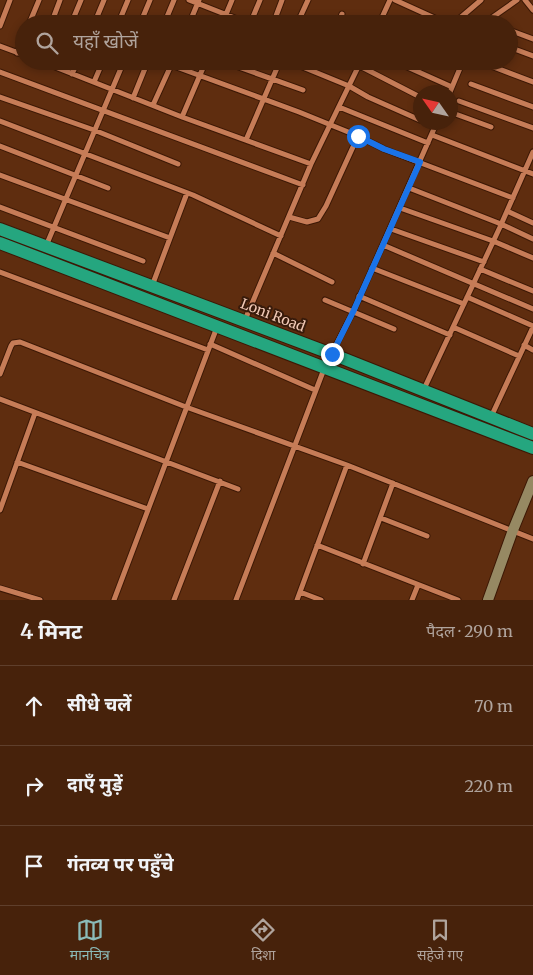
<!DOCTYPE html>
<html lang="hi">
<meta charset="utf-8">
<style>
body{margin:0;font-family:Merriweather,"Noto Sans Devanagari",serif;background:#512f19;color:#f1f3f6}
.compass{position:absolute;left:413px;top:85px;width:45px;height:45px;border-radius:50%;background:#47220b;box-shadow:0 2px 8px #0003;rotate:304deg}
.stop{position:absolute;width:15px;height:15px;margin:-11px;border:4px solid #1a73e8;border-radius:50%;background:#fff}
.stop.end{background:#1a73e8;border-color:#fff;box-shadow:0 1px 5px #0008}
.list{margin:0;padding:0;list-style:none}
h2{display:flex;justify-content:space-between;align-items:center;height:65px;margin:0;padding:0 20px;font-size:21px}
h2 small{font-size:16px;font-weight:400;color:#b0a49d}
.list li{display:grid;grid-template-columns:32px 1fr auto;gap:15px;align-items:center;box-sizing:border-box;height:80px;padding:0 20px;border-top:1px solid #5f3f2c}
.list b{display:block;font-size:19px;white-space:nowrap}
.list em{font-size:16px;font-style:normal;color:#b0a49d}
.icon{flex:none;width:28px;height:28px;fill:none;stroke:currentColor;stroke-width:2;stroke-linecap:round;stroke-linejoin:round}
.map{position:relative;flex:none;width:533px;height:600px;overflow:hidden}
.search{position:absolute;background:#47220b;box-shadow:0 2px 8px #0003;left:15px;right:15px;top:15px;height:55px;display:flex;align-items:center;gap:12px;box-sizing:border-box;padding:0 18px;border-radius:28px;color:#b0a49d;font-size:19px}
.sheet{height:305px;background:#47220b}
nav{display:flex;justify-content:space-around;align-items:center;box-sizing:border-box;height:70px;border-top:1px solid #5f3f2c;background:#47220b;font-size:14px;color:#b0a49d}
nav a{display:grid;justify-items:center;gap:2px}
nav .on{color:#8bbbb9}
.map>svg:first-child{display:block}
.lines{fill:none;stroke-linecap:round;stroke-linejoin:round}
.street-casing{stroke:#3c1805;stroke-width:7}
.secondary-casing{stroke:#3c1805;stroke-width:12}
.highway-casing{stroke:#3c1805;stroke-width:14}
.street{stroke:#c67c57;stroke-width:5}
.secondary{stroke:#968963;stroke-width:10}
.highway{stroke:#25a67f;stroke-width:12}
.route{stroke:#1a73e8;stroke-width:6}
.labels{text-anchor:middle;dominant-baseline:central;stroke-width:4;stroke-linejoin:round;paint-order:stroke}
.street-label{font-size:14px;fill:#f1c9b6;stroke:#381b0b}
</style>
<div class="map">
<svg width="533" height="600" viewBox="0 0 533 600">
<rect width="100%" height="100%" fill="#5f2d0f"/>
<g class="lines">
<defs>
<path id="street" d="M189,0l61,24 10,-24
M395,0l44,20
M525,0l8,10
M29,24l10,-24
M51,24l9,-24
M71,24l10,-24
M94,24l10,-24
M118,24l10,-24
M140,24l10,-24
M164,24l10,-24
M189,24l10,-24
M222,24l10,-24
M273,24l9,-24
M297,24l11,-24
M338,24l4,-10
M379,24l11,-24
M453,24l28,-24
M483,24l34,-24
M0,26l10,-26
M509,30l24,9
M0,46l24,9
M509,47l24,9
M17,53l7,-16
M40,61l142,56 129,47
M288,61l61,25 19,11 52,23
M350,61l70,36
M394,61l58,26
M478,61l55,21
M171,65l128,47 59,24 26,13 129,49
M233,65l70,25
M0,72l303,113
M72,74l6,-13
M94,82l9,-21
M471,84l62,23
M450,92l13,-31
M0,97l94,33 84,34
M133,98l15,-37
M459,101l74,27
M153,105l20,-44
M339,107l89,36
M450,112l41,15
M182,117l24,-56
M0,121l193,74 88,41
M425,122l10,5
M432,135l101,39
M246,140l34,-79
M0,146l108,42
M0,175l170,63
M409,188l92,36 32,15
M0,207l143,54
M400,208l93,33 40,17
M507,211l26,12
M289,217l18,5 11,-3 8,-13 32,-70
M391,229l93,33
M383,245l150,64
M46,246l78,-185
M273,253l59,29
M372,268l92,36
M480,269l53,22
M0,272l208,78
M152,286l35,-93
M359,296l91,39
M467,297l66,29
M325,300l69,29
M245,320l66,-156 50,-103
M453,327l66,29
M210,344l105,46
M524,345l9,5
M332,353l21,-41 84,-190
M0,374l11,-28 2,-3 7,-1 166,65 161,58 186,74
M424,389l76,-162 33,-75
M0,399l238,90
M491,417l42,-90
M17,462l131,47
M0,510l35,-97
M381,518l46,18
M317,545l141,55
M363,564l30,-81
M0,588l40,12
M300,592l21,8
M114,600l103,-273
M174,600l46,-119
M236,600l88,-231
M297,600l50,-135
M412,600l6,-15"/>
<path id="secondary" d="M488,600l25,-70 20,-49"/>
<path id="highway" d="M0,229l332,125 201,80
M0,243l533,205"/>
</defs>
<!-- street casing -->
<use href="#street" class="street-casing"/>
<!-- secondary casing -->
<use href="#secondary" class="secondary-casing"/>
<!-- highway casing -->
<use href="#highway" class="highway-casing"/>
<!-- street -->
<use href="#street" class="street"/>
<!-- secondary -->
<use href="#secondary" class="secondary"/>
<!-- highway -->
<use href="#highway" class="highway"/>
</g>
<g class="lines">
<!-- route -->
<path class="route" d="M332,354l21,-42 67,-150 -36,-13 -26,-13"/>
</g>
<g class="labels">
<!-- street labels -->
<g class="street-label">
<text transform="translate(273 315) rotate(21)">Loni Road</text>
</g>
</g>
</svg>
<svg class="compass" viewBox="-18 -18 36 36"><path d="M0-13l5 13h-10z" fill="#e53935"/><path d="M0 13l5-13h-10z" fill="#b0a49d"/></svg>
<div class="stop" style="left:358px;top:136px"></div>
<div class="stop end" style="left:332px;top:354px"></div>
<div class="search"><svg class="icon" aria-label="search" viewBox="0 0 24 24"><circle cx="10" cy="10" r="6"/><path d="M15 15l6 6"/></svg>यहाँ खोजें</div>
</div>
<section class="sheet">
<h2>4 मिनट<small>पैदल · 290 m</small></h2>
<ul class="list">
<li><svg class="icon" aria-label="ahead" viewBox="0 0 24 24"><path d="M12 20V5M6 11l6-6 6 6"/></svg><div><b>सीधे चलें</b></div><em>70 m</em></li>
<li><svg class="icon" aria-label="right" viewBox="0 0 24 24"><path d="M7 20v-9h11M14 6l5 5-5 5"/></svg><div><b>दाएँ मुड़ें</b></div><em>220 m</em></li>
<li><svg class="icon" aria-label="arrive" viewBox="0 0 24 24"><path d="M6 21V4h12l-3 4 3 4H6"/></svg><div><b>गंतव्य पर पहुँचे</b></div></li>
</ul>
</section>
<nav>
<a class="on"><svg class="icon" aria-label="map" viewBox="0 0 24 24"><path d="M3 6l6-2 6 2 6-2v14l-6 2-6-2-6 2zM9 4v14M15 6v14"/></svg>मानचित्र</a>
<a><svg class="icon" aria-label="directions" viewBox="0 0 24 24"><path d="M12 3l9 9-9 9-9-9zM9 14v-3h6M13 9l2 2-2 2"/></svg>दिशा</a>
<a><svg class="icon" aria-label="saved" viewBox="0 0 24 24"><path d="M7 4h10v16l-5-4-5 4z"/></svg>सहेजे गए</a>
</nav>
